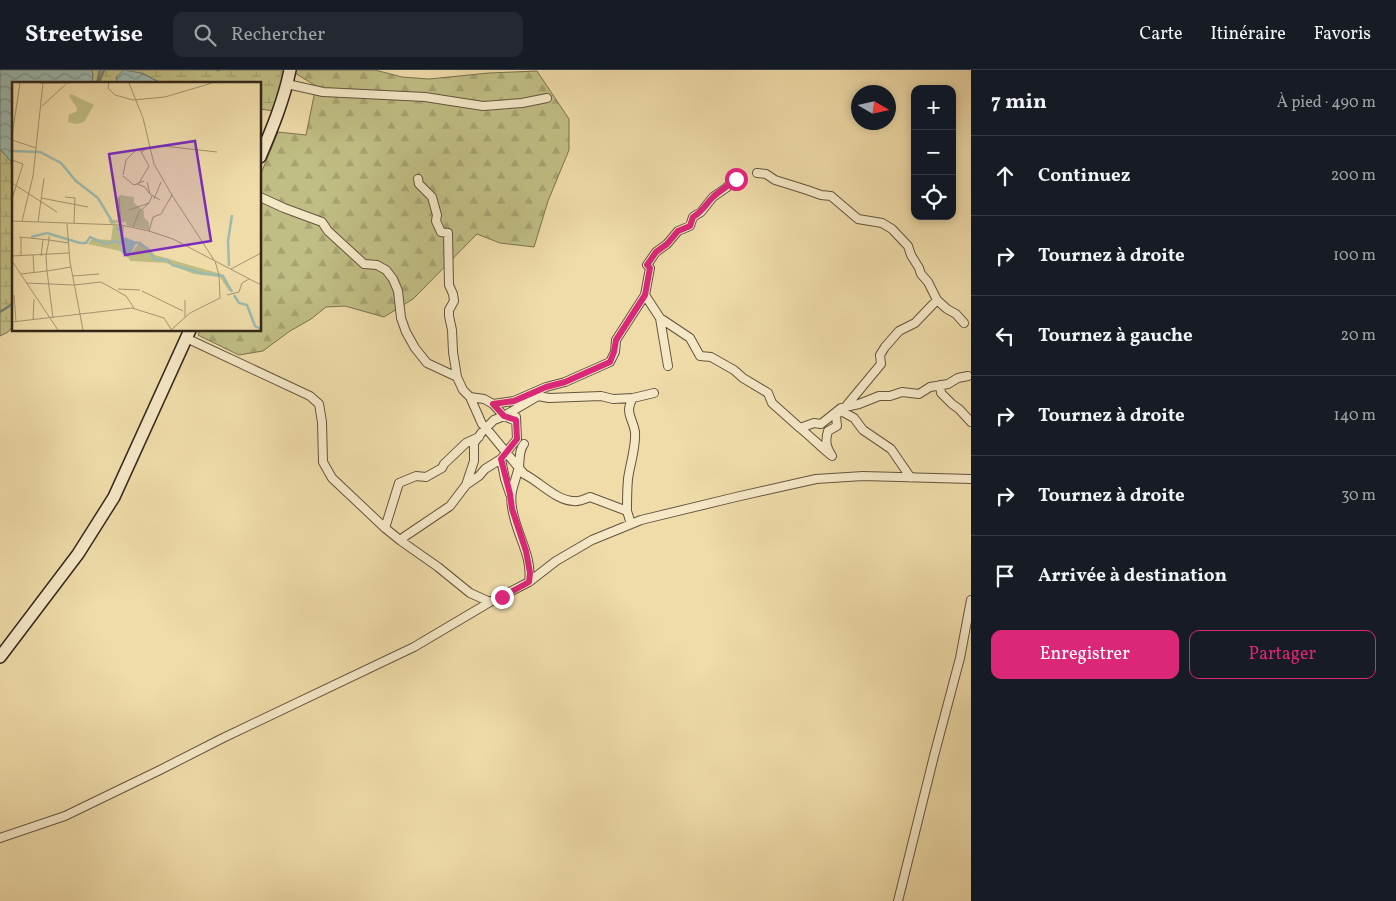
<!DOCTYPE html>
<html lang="fr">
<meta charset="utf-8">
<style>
body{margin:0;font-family:Vollkorn,serif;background:#242831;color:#f1f3f6}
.controls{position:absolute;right:15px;top:15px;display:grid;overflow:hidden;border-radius:10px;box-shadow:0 2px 8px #0003}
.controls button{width:45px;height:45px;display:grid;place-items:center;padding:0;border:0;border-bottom:1px solid #363941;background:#171b24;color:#f1f3f6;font:25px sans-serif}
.compass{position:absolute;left:851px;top:15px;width:45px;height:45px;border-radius:50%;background:#171b24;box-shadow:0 2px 8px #0003;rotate:99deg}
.stop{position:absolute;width:15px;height:15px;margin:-11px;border:4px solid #db2777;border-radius:50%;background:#fff}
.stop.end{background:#db2777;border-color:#fff;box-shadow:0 1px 5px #0008}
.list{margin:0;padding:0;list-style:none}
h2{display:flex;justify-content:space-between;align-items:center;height:65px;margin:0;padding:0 20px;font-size:21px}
h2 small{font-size:16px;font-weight:400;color:#9ea1a6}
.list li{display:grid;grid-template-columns:32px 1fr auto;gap:15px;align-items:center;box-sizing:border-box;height:80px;padding:0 20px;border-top:1px solid #363941}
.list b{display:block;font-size:19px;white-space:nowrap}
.list em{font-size:16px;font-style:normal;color:#9ea1a6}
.actions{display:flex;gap:10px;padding:15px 20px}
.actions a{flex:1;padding:11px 0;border:1px solid #db2777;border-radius:10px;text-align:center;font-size:18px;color:#db2777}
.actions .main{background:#db2777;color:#fff}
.icon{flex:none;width:28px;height:28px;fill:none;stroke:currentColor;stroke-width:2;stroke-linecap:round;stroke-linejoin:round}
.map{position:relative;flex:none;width:971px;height:831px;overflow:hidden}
header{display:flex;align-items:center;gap:30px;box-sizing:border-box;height:70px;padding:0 25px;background:#171b24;border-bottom:1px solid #363941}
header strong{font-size:24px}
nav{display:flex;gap:28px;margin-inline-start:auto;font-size:18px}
.search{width:350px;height:45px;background:#242831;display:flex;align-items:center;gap:12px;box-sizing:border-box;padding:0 18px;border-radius:10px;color:#9ea1a6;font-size:19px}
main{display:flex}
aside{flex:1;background:#171b24}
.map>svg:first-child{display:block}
.forest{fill:url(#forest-firs);stroke:#7a724f}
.wetland{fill:url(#wetland-marsh);stroke:#7a724f}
.water{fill:url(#water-waves);stroke:#727f75}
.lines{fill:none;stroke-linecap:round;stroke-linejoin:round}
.stream{stroke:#727f75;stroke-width:2.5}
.minor-casing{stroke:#63543e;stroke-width:10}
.secondary-casing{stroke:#34271a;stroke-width:14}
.minor{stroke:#f5e8c7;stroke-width:8}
.secondary{stroke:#f5e8c7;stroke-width:11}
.route{stroke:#db2777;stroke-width:6}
.inset-river{fill:none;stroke:#9cbab1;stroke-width:2.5}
.inset-road{fill:none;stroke:#a49470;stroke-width:1}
.view{fill:#7b2cbf;fill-opacity:0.15;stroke:#7b2cbf;stroke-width:2.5}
.inset-edge{fill:none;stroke:#34271a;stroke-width:2.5}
</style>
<header>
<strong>Streetwise</strong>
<div class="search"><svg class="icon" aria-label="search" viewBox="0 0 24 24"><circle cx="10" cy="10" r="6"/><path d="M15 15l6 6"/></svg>Rechercher</div>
<nav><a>Carte</a><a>Itinéraire</a><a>Favoris</a></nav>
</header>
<main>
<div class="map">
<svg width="971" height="831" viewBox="0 0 971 831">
<defs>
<pattern id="forest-firs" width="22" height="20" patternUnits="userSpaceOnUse" patternTransform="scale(1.25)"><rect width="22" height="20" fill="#c0be84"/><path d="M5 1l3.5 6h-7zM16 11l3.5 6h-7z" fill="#a6a371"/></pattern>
<pattern id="wetland-marsh" width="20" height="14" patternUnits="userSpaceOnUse" patternTransform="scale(1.25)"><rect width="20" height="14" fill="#c0be84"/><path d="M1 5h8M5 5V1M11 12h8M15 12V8" fill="none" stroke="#a6a371"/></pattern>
<pattern id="water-waves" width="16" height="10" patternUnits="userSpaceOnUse" patternTransform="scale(1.25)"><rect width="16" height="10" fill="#9cbab1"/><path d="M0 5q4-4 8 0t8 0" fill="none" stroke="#80978f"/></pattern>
</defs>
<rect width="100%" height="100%" fill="#efdca9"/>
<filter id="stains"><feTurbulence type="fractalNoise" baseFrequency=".004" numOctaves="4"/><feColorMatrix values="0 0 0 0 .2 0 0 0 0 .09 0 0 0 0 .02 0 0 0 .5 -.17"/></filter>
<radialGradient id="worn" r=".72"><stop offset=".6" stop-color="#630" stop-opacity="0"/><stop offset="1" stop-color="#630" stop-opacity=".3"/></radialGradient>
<!-- forest -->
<path class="forest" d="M296,0h79l27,7 27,2 60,-6 48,-2 32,48v31l-21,51 -14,46 -34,-4 -23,-9 -64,65 -29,18 -39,-11 -19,1 -15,12 -21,12 -27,20 -24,4 -41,-20 2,-5h60v-154l18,-44 28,3 10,-49 -21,-13z"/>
<!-- wetland -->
<path class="wetland" d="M91,0h193l-10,41 -14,-2v-25h-97l-21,-11 -26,4 2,7h-26l1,-10z
M0,79l14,16v160l-6,7 -8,4z"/>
<!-- water -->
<path class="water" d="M0,0h91l2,4 -1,10h-78v81l-14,-16z
M124,0l17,3 22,11h-45l-2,-7z"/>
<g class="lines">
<!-- stream -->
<path class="stream" d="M217,0h2
M97,13l3,-13
M98,14l6,-14
M0,242l14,-9"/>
<defs>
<path id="minor" d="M287,14l36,8 102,5 58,9 39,-3 25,-5
M757,103l9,1 9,6 32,10 14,5 10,1 27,23 24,4 10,6 16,17 3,9 8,13 2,6 7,8 9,18 10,9 9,5 8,9
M418,109l1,5 13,13 5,18 -1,6 5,11 7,1 1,52 4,9 1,7 -5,9v6l3,14 1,22 4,25 6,13 7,7 14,2 9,5 11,12 12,5
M260,127l24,11 38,14 6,9 36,33 13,1 9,5 7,9 5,12 3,27 5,14 9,16 12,15 30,14
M660,248l30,20 10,18 11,1 23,13 9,8 25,15 4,10 28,25 14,-5 7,1 20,-16h4l2,-3 3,1 9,-2 20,-8h11l12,-4 17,2 11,-7 18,-3 10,-6 10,-2
M186,268l124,58 9,8 3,18 1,40 9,16 53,50 16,13 37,26 32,26 20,9 39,-20 27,-21 36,-21 49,-20 95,-23 80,-18 47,-3 108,3
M668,296l-8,-48 -15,-23 5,-27 -3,-3 9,-13 11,-8 11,-13 12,-5 3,-9 8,-5 12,-15 13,-9 10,-9 6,-3
M940,315l1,8 11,11 7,5 12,13
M470,327l12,27 4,4 38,46c16,8 33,27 50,27 5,1 11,-2 16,-4l37,14 4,13
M493,334l21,-3 32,-14 19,-5 45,-20 5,-10 1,-12 29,-45
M847,335l34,-41 -1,-9 5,-8 14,-16 16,-8 22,-23
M841,338l2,4 11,6 9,12 28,19 20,29
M800,358c11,9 21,19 32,28 -6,-9 -7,-15 -4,-25l9,-5 -1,-10 4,-6
M524,374c-5,6 -4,14 -5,22 -3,15 -10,25 -7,41 3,26 21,48 17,75
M501,389l4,20 5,15
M466,415l8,-24v-18l8,-11 12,-12 10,-4 34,-20 11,2 52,-2 12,3 20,-1 21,-5
M627,441c0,-11 0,-21 1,-32 2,-15 8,-31 7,-47 -2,-14 -11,-19 -2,-34
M385,458l14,-45 17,-7 10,1 16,-9 2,-4 22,-21 13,-6
M401,471l3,-4 46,-31 16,-21 13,-9 6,-7 16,-10 16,-20 -1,-22
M0,768l65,-22 95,-46 63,-32 191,-91 76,-45
M898,831l36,-145 26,-98 11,-58"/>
<path id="secondary" d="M260,87c12,-28 24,-57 30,-87
M0,587l78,-103 36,-57 76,-167"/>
</defs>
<!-- minor casing -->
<use href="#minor" class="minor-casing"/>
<!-- secondary casing -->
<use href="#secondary" class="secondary-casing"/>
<!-- minor -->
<use href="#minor" class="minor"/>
<!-- secondary -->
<use href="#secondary" class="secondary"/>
</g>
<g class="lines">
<!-- route -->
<path class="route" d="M502,527l27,-15 1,-9 -4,-22 -14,-42 -2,-15 -9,-35 16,-20 -1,-19 -12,-4 -11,-12 21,-3 32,-14 19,-5 45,-20 4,-10 2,-12 29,-45 5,-27 -3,-3 9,-13 11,-8 11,-13 12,-5 3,-9c9,-5 13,-13 20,-20 8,-7 15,-11 23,-18"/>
</g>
<!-- overview -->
<g transform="translate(12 12)">
<rect width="249" height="249" fill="#efdca9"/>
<path d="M59,12l23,11 -10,17 -8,2 -8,-2 1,-8 7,-2 1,-4 -8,-12zM108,113l14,2v6l10,8v6l5,6v7l-23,-5v-3l-15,2 -3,-4h10l-2,-21z" fill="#c0be84"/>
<path d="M101,143l11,1 -1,17 5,2h-5l-3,6 -32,-7 4,-5 19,1zM128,159l15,14 66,19 12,17h-4l-9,-14 -26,-3 -28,-11 -35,-2 -3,-3z" fill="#c0be84"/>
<path d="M112,155l13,5 -9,16 -8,-7 3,-6h5l-5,-3z" fill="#9cbab1"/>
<path class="inset-river" d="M0,69l28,1 21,11 15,18 22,17 15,25M104,145l5,5 1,11M19,155l16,-4 33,10h6l4,-6 16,7 9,-3 13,5M124,160l12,7 6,10 14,1 4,5 29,8 22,3 9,16M217,184l-1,-25 4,-26M222,213l5,8 8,2 8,21 6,3"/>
<path class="inset-road" d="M27,1h31M97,1l-1,5 7,7 18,5 32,-3 47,-14M117,1l14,35 11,46 18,31 -11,19 -8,3 -4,14M30,24l23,-21M0,54l8,-53M0,58l24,8M130,70l5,-4 16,-2 54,6M0,78l11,4 -11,35M111,93l3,-15 9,-9M111,94l11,9 10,-4M135,100l3,12 10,6M0,101l45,29M127,101l10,-17 -9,-16M125,102l8,3 4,6M160,113l42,65M53,115l10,1 -1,25M29,116l47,9M107,116l2,27M142,117l7,-17M117,128l20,-7 3,-7M0,139l109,4 28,6 24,8 88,46M10,139l11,-45 10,-93M26,140l6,-44M55,142l3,38 13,68M121,145l6,-15 10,-9M7,155l30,3v-4M57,161l-20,-3 -3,16 1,15 24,-4M9,173v-17M21,173l1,17M0,174l57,-3M29,174l2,-16M0,179l46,69M219,187l30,-16M9,192l26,-3 6,47M61,194l26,-2M14,201l48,2 27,-3 25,14 8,12M106,207l22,1M130,209l41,20M2,213l2,27M215,213l12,-3 3,-9 7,-4M173,235v-17M21,238l1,-21M0,240l120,-14 32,10 7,11M159,248l19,-17 30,-15 -1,-23 -4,-14"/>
<path class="view" d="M183,59l16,100 -86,14 -16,-101z"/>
<rect width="249" height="249" class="inset-edge"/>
</g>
<rect width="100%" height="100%" filter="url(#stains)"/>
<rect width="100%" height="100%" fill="url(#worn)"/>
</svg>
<div class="controls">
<button>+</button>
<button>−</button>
<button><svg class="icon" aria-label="locate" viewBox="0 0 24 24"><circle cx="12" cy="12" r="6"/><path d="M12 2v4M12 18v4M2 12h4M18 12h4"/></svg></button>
</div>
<svg class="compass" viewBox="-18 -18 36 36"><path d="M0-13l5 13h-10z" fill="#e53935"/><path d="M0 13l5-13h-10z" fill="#9ea1a6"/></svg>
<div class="stop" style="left:736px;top:109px"></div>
<div class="stop end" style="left:502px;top:527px"></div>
</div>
<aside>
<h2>7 min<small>À pied · 490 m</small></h2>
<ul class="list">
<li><svg class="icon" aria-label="ahead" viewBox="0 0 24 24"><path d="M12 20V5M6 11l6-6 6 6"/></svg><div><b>Continuez</b></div><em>200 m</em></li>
<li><svg class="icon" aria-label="right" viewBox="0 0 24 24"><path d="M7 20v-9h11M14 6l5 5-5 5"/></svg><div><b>Tournez à droite</b></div><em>100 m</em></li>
<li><svg class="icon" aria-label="left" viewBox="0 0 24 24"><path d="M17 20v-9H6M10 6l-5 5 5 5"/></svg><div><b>Tournez à gauche</b></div><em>20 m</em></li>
<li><svg class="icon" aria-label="right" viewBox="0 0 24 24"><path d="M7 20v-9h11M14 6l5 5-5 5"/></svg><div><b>Tournez à droite</b></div><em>140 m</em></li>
<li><svg class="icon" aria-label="right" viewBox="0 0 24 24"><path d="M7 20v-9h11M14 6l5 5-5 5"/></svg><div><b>Tournez à droite</b></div><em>30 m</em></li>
<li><svg class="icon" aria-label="arrive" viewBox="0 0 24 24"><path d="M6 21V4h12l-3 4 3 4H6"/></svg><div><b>Arrivée à destination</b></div></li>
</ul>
<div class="actions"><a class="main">Enregistrer</a><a>Partager</a></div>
</aside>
</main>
